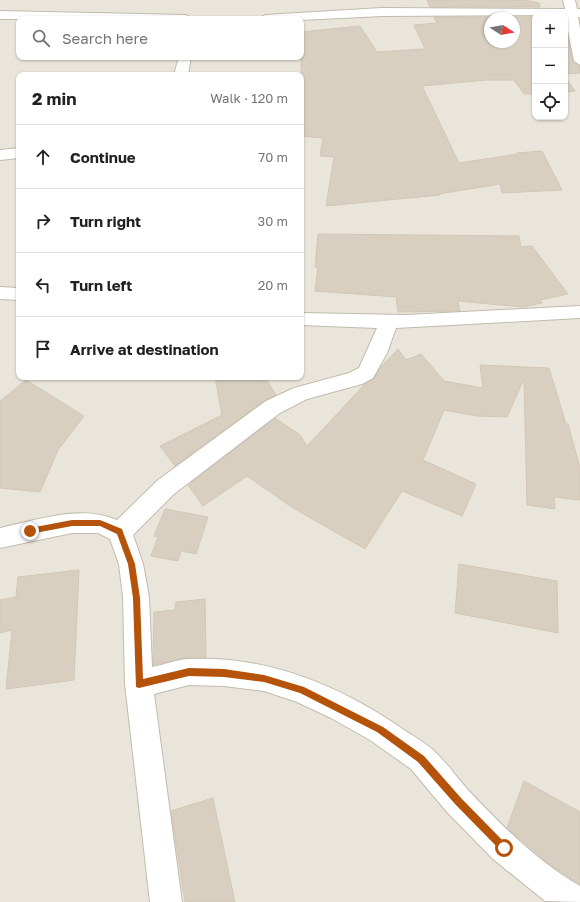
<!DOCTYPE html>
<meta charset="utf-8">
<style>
body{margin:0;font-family:"Golos Text",sans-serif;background:#f6f6f6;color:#202124}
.controls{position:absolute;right:12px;top:12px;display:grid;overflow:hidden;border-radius:8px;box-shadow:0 1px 3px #0004}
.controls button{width:36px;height:36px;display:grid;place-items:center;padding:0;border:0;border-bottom:1px solid #e0e0e0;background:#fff;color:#202124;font:20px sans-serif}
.compass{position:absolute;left:484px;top:12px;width:36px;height:36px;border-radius:50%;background:#fff;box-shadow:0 1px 3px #0004;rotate:101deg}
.stop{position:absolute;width:12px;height:12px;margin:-9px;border:3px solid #b45309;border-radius:50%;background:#fff}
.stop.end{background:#b45309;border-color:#fff;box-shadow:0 1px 4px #0008}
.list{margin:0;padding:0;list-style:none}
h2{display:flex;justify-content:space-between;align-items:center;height:52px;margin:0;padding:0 16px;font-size:17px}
h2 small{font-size:13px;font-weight:400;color:#757577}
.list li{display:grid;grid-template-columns:26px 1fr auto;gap:12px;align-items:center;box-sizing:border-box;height:64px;padding:0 16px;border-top:1px solid #e0e0e0}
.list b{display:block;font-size:15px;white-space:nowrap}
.list em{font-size:13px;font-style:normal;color:#757577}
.icon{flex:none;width:22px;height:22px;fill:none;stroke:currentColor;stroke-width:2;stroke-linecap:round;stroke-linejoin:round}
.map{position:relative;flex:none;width:580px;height:902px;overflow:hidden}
.search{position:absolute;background:#fff;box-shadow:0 1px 3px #0004;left:16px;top:16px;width:288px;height:44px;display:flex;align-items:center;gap:10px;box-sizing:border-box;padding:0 14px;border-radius:8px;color:#757577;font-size:15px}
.panel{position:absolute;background:#fff;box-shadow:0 1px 3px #0004;left:16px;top:72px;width:288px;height:308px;border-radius:8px}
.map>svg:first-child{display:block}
.residential{fill:#eae5da;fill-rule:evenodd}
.building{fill:#d8cfc1;stroke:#d3c7b4;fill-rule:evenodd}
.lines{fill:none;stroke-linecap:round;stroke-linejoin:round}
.street-casing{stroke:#c2bbae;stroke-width:2}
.street{fill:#fff;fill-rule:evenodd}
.route{fill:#b45309}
</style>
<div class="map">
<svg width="580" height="902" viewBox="0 0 580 902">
<rect width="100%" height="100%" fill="#f6f3ec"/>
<!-- residential -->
<path class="residential" d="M0,0h580v902h-580zM535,15h30v102h-30zM490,18h24v24h-24zM19,19h282v38h-282zM19,75h282v302h-282z"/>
<!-- building -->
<path class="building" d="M427,0h98l14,3 1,4h-110z
M434,17h101v77h-11l-10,-14h-27l-65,6 37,77 59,-9 -1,-1 25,-2 20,39 -60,3 -2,-9 -61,10 1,1 -114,11 8,-49 -14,-1 3,-18 -22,-2v-104l59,-6 17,26 48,-3 -11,-24 23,-2zM490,18h24v24h-24z
M565,24l8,37 7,5v7l-15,1z
M565,77l10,14 -10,1z
M318,234l201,2 2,11 11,-1 36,48 -28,6 2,3 -19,4 -65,-6 2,10 -62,1 -2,-15 -81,-6 3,-24h-3z
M398,349l8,11 15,-6 23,27 39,7 -3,-23 69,3 17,56h2l12,44v32l-26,-3 1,12 -28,-4 -3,-126 -17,38 -29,-1 -34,-6 -21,50 53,24 -14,32 -60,-25 -37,58 -72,-41 -46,-32 -44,30 -15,-21 87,-67 25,17 7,11 58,-62 9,-5 6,-11z
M215,377h50l11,18 -11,5 -90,66 -15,-20 62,-31z
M26,380l58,36 -26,34 -18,42 -40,-4v-87z
M165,509l43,8 -12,37 -15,-3 -3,10 -27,-5 7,-19 -4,-1z
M459,564l98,17 1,52 -103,-20z
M79,570l-5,110 -68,9 6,-59 -12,3v-33l16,-3 2,-20z
M205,599l1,59h-21l-32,7 1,-53 21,-2 1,-8z
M524,781l56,31v72l-30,-19 -43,-37z
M213,798l22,104h-50l-14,-91z"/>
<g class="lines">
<defs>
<path id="street" d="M563,0h12l2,9h3v8h-2l2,11v37l-6,-4 -9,-46 -183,1 -81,4 -42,-1 6,-4 117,-7 183,1z
M0,11l186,4 6,4h-192z
M179,57h12l-3,18h-14z
M19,148v10l-19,2v-10z
M0,287l19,1v12l-19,-1z
M580,306v12l-184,10 -9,25 -14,25 -11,6 -55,15 -27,14 -106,81 -41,41 10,29 6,33 3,70c12,-2 26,-8 38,-8 77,-4 153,28 214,71 9,6 20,12 28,19 13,12 24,27 36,41 33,35 70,72 112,96v16l-35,-1 -52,-42 -46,-47 -36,-43 -41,-29 -39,-22 -34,-16 -33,-11 -40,-5 -35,-1 -35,9 28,208h-32l-25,-218 -2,-87 -4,-33 -9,-25 -12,-6h-26l-72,15v-20c37,-8 81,-24 117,-8l41,-40 108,-79 28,-13 55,-15 10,-5 18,-40 -76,-3v-12l105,2z"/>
</defs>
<!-- street casing -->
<use href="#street" class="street-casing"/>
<!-- street -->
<use href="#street" class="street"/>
</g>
<!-- route -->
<path class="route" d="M72,520h28l22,9 1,3 12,32 5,34 3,81 46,-11 35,1 40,6 40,12 79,40 41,29 37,42 46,47v6h-6l-46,-47 -37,-42 -41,-30 -77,-39 -36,-11 -40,-5 -35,-1 -50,12 -3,-1 -3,-89 -5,-34 -11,-30 -17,-8h-28l-42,8 -4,-3 4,-3z"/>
</svg>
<div class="controls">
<button>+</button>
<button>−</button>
<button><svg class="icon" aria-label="locate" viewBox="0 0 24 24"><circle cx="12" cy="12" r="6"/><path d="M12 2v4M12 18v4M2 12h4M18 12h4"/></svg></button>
</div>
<svg class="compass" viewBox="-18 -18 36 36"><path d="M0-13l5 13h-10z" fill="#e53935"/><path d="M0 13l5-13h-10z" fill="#757577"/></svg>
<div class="stop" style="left:504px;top:848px"></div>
<div class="stop end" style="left:30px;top:531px"></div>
<div class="search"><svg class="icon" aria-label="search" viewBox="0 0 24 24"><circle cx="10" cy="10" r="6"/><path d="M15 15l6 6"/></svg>Search here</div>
<section class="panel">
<h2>2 min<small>Walk · 120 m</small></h2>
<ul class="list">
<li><svg class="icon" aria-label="ahead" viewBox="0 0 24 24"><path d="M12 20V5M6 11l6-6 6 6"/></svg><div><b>Continue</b></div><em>70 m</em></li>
<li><svg class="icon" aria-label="right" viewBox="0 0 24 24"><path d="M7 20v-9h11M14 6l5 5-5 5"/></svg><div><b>Turn right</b></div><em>30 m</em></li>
<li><svg class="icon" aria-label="left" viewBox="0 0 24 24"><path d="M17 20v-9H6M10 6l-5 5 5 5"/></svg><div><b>Turn left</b></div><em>20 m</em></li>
<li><svg class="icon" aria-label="arrive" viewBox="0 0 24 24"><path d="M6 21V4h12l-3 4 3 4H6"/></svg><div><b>Arrive at destination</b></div></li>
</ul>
</section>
</div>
